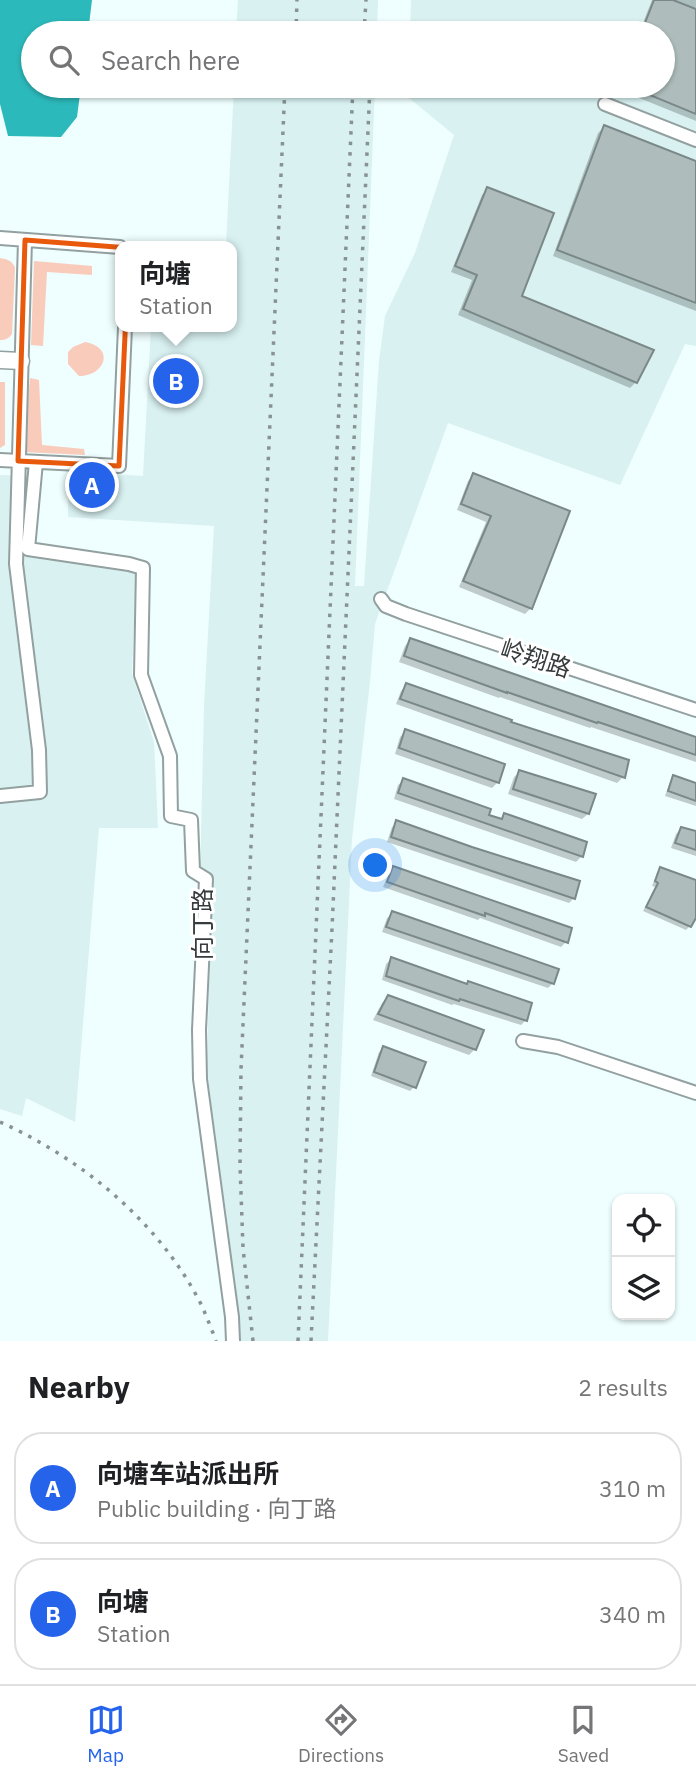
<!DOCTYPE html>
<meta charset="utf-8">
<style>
body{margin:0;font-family:"IBM Plex Sans","Noto Sans SC",sans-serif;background:#f6f6f6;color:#202124}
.controls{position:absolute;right:21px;bottom:21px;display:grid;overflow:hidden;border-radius:14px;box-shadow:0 2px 5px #0004}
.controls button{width:63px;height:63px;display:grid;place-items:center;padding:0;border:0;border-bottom:2px solid #e0e0e0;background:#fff;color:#202124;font:35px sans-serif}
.you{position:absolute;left:376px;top:866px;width:24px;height:24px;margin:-18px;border:5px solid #fff;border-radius:50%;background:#1a73e8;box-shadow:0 0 0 10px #1a73e833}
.badge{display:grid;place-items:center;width:46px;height:46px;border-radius:50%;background:#2563eb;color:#fff;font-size:23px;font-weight:700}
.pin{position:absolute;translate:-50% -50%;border:4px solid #fff;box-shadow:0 2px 7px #0006}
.popup{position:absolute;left:115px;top:241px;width:122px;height:91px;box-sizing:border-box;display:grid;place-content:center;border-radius:14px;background:#fff;filter:drop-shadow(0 2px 5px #0005);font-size:23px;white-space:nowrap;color:#757577}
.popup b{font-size:26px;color:#202124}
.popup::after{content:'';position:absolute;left:50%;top:100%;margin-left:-14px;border:14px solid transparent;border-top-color:#fff}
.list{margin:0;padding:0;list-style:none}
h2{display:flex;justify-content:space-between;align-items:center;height:91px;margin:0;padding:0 28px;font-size:30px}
h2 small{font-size:23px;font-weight:400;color:#757577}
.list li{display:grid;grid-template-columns:46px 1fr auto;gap:21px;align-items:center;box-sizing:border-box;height:112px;margin:0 14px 14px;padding:0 14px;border:2px solid #e0e0e0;border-radius:28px}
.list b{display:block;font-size:26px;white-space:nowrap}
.list p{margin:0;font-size:23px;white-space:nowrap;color:#757577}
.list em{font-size:23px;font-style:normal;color:#757577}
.icon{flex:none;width:38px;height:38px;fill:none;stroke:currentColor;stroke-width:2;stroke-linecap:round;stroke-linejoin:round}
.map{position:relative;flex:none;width:696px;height:1341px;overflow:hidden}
.search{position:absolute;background:#fff;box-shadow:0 2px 5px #0004;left:21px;right:21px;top:21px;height:77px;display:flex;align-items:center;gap:18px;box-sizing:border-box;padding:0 24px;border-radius:38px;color:#757577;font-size:26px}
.sheet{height:343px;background:#fff}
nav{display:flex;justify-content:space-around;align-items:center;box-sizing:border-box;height:98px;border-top:2px solid #e0e0e0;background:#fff;font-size:19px;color:#757577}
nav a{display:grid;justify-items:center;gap:4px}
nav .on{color:#2563eb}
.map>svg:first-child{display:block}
.built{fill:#d9f1f1}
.green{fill:#f9cbba}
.water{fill:#2cb9bb}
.shadow{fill:#0003}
.building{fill:#aebcbc;stroke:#7b8888;stroke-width:2}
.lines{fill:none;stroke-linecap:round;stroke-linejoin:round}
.street-casing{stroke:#93a0a0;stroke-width:16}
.secondary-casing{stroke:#93a0a0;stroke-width:19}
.street{stroke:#fff;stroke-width:12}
.secondary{stroke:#fff;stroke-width:16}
.rail{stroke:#889292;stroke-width:3.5;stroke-dasharray:3.5 7;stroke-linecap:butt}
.marked{fill:none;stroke:#e8590c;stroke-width:5;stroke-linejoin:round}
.labels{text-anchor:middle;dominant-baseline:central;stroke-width:6;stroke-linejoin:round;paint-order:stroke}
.street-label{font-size:24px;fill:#363c3c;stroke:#fff}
</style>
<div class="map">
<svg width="696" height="1341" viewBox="0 0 696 1341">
<rect width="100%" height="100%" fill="#effefe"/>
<!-- built -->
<path class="built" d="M238,0h140l-1,33h-141z
M411,0h285v346l-11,-2 -65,141 -172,-62 -73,201 -5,58 -18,157 -24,502h-90v-27l-12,-103 -14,-94 -5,-53 5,-185 -12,-1 4,-172 10,-180 -146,-9v-46l75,5 8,-149h81v-81h-6l8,-160h141l-20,500h9l15,-225 6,-45 30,-63 39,-118 -46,-38v-11h255v-53h-253z
M0,475l28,1 -4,78 112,19 -4,101 22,68 4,86h-59l-24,294 -49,-24 -4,18 -22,-7z"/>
<!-- green -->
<path class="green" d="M0,258c7,1 13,3 15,10l-3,66c-3,4 -6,6 -12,6z
M34,261l58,5v9l-45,-3 -4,74 -12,-1z
M85,342c30,5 21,34 -6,34l-11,-12v-12l5,-5z
M30,378l9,2 3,65 42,4 1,6 -62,-3z
M0,382h5v63l-5,3z"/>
<!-- water -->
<path class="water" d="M0,0h92l-4,33h-55v53h48l-4,31 -16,20 -53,-1 -8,-32z"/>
<!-- shadow -->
<path class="shadow" d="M652,0h44v62l-33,-13v-16h-24z
M663,59l33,14v48l-79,-32 1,-3h45z
M604,127l92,36v148l-143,-55 45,-123z
M488,189l31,108 117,85 -6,6 -172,-73 14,-35 -21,-8 31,-77z
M474,475l57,133 -6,6 -66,-27 27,-65 -29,-12 11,-29z
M410,640l286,98v24l-105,-35 -1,1 -90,-31 -1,1 -100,-36 6,-16z
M406,685l103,38 114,54 -6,6 -221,-79 5,-13z
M406,731l92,51 -6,6 -97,-34 5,-17z
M520,772l73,23 -5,19 -6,5 -74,-25 6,-17z
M674,777l22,8v21l-31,-10 5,-14z
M404,780l83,36 12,4 5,-5 81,28 -4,14 -5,5 -182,-63 4,-14z
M397,822l177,76 -5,5 -182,-61 5,-15z
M681,829l15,4v23l-25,-8 5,-14z
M394,868l172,74 -5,5 -81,-29 -2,2 -95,-33 6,-14z
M661,869l35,13v32l-6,12 -4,4 -43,-19 13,-24 -4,-1 5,-13z
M393,913l160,70 -5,5 -166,-56 5,-14z
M391,959l135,61 -5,5 -67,-21 -2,1 -70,-25 4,-16z
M388,997l87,52 -6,6 -96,-35 9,-17z
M384,1048l30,39 -4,4 -39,-15 8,-24z"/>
<!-- building -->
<path class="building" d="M654,0h19l23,9v105l-68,-28h35v-53h-22z
M604,125l92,36v142l-139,-53z
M487,187l67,26 -32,83 132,54 -17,33 -174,-74 14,-34 -22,-9z
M473,473l97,38 -38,98 -69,-28 28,-65 -30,-12z
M410,638l286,99v18l-98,-33 -1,1 -90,-31v1l-103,-37z
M406,683l106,37 -1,2 118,38 -4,18 -225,-79z
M405,729l100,35 -6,19 -100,-35z
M519,770l77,24 -7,20 -76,-25z
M673,775l23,8v18l-28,-10z
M403,778l88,31 -2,6 13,4 2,-6 83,29 -4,15 -185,-64z
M396,820l76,27 108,34 -5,18 -184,-62z
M681,827l15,4v19l-21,-7z
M393,866l179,62 -4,15 -83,-30v3l-98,-34z
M660,867l36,13v38l-5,9 -45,-20 12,-24 -3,-2z
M392,911l167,58 -5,15 -168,-57z
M391,957l76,27 1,-3 64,22 -5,18 -67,-22 -1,2 -73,-25z
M388,995l96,35 -8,20 -98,-36z
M383,1046l43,16 -10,26 -42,-16z"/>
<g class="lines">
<defs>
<path id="street" d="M605,104l91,36
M0,238l120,9
M0,460l119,6 6,-139
M36,462l-8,87 101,15 14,4 -2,107 29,81 1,60 20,4 2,51 13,8 -7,151 1,49 32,238 1,24
M381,599l5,7 20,8 290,96
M0,796l40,-4 -1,-42 -23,-186 9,-324
M523,1041l35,6 138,46"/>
<path id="secondary" d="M0,360l21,1"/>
</defs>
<!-- street casing -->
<use href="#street" class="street-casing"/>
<!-- secondary casing -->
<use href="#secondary" class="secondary-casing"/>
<!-- street -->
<use href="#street" class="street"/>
<!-- secondary -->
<use href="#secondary" class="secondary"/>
<!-- rail -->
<path class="rail" d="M296,33l1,-33
M364,33l2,-33
M0,1122c84,38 160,101 202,184 5,12 10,24 14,35
M253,1341l-10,-93 -3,-83 1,-96 44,-983
M298,1341l55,-1255
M311,1341l21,-412 38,-843"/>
</g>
<!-- marked area -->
<path class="marked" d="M25,240l104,8 -10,218 -101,-5z"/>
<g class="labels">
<!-- street labels -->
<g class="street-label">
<text transform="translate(536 658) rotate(18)">岭翔路</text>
<text transform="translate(202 924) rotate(-90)">向丁路</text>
</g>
</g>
</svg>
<div class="controls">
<button><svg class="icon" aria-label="locate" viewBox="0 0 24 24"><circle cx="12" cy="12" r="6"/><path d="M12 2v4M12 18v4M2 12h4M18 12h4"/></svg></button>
<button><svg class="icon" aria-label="layers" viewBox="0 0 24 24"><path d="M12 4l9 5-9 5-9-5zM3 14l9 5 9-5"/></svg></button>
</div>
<div class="you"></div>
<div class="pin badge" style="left:92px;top:485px">A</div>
<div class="pin badge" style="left:176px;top:381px">B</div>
<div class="popup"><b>向塘</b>Station</div>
<div class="search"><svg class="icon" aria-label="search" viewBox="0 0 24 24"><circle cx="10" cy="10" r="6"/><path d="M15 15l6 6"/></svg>Search here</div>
</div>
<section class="sheet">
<h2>Nearby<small>2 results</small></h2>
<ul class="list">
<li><span class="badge">A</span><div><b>向塘车站派出所</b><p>Public building · 向丁路</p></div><em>310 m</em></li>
<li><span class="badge">B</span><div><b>向塘</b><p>Station</p></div><em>340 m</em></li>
</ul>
</section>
<nav>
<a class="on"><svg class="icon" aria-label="map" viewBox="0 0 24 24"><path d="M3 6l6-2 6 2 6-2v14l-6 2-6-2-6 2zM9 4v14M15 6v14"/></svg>Map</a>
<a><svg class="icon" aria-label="directions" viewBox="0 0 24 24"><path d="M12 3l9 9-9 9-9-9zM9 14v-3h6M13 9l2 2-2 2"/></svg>Directions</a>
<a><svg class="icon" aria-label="saved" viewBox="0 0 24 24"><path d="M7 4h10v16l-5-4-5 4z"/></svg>Saved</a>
</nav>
